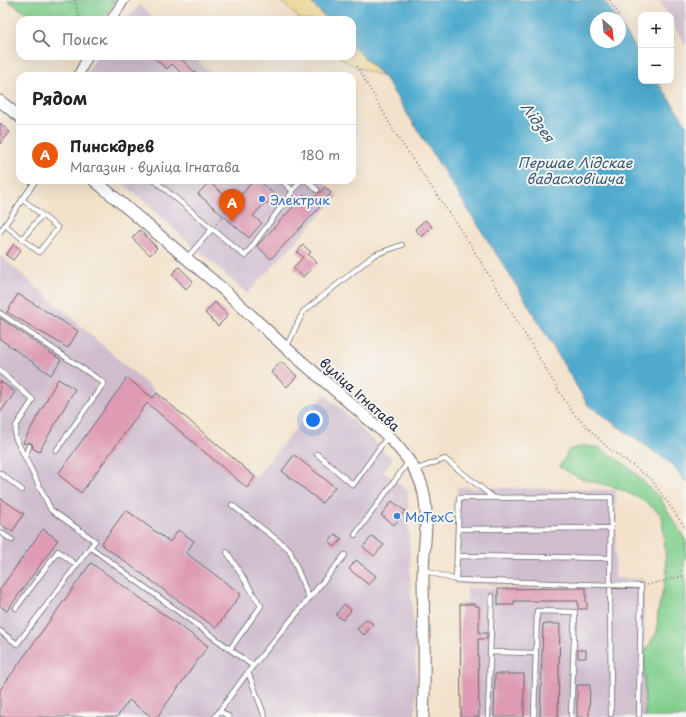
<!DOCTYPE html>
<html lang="ru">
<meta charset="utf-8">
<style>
body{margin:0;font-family:"Playpen Sans",sans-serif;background:#f2f2f2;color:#222}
.controls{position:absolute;right:12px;top:12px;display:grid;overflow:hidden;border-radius:8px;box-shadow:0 4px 16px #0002}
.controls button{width:36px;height:36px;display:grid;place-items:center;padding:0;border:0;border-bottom:1px solid #e0e0e0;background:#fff;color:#222;font:20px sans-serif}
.compass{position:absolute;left:590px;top:12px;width:36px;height:36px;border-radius:50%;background:#fff;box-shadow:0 4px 16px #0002;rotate:153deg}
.you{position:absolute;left:313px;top:420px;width:14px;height:14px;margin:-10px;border:3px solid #fff;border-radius:50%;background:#1a73e8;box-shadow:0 0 0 6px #1a73e833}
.badge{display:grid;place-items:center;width:26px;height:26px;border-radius:50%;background:#ea580c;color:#fff;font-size:13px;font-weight:700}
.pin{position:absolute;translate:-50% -33px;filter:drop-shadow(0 1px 2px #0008)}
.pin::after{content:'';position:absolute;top:21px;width:14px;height:12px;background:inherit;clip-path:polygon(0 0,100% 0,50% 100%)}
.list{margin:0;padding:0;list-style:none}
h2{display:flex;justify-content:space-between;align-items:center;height:52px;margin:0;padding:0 16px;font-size:17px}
h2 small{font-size:13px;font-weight:400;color:#767676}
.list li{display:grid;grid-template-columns:26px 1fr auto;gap:12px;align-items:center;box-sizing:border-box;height:60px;padding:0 16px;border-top:1px solid #e0e0e0}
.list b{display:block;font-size:15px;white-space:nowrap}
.list p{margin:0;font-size:13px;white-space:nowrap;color:#767676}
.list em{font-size:13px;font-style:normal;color:#767676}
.icon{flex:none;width:22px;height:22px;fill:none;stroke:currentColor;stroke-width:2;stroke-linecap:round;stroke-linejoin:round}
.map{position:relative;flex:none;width:686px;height:717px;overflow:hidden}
.search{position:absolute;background:#fff;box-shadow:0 4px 16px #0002;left:16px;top:16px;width:340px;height:44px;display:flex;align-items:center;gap:10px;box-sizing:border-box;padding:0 14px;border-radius:12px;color:#767676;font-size:15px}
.panel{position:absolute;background:#fff;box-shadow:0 4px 16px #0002;left:16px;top:72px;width:340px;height:112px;border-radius:12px}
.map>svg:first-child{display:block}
.industrial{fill:#cfbdce}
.green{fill:#81cf8d;stroke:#527864}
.sand{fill:#eeda9e;stroke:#887e6c}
.water{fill:#4faacd;stroke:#386684}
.building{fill:#de9bb3}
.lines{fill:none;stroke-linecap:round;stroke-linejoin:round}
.service-casing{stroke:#6b656d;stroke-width:6}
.minor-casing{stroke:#6b656d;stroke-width:11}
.tertiary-casing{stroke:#6b656d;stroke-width:13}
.path{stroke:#6b656d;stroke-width:1.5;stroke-dasharray:1 3;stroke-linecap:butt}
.service{stroke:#fff;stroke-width:4.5}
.minor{stroke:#fff;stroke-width:9}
.tertiary{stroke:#fff;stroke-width:11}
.shop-dot{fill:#3f7fe0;stroke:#f6f6f2;stroke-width:1.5}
.labels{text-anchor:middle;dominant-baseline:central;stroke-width:4;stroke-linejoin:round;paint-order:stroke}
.shop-label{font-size:13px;fill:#366cbe;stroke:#f6f6f2;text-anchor:start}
.street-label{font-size:13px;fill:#22223b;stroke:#f6f6f2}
.water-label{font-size:14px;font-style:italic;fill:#345875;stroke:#f6f6f2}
</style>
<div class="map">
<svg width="686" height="717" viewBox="0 0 686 717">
<rect width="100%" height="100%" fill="#f6f6f2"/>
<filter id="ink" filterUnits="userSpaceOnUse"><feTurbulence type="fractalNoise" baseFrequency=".025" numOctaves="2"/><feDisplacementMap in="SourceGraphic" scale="8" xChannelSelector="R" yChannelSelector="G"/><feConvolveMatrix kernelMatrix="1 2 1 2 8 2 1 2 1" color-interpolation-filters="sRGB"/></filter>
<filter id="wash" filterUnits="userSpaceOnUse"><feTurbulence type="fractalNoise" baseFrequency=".012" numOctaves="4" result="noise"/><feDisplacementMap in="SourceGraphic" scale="16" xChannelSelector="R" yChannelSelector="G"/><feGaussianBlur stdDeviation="0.9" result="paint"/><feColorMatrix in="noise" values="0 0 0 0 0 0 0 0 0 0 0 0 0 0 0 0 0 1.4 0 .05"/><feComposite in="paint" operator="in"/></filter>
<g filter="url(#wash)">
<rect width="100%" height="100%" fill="#f3e2cb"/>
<!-- industrial -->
<path class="industrial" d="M659,0h27v46l-15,-25v-6h-3z
M140,5l16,15h-30z
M97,56h96l21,20h-129z
M120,180h202l16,16 -91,98z
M0,255l157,138 98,84 70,-83 67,65 -9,12 25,20 3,100 6,97 -2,29h-415z
M457,487l159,3 -1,88 29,1 1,138h-184v-113l6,-1v-15h117l-130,-4z"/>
<!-- green -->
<path class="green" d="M7,0h109l-13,20h-67z
M584,446l15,1 31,21 30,30 26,43v13l-2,8 2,38v117h-41l-1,-64 13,-21 1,-20 9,-39 -5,-58 -18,-14 -26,-13 -36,-9 -23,-12 10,-17z"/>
<!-- sand -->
<path class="sand" d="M280,0h29l19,20h-27z
M352,45l31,32 -33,-13 -11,-8h13z"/>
<!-- water -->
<path class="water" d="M309,0h295l12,18h-20v24h24v-18l21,32v25h16l29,43v359l-13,-18 -85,-60 -70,-117 -134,-211 -32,-32v-25h-24z"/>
<g id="blocks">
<!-- building -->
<path class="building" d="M152,56h26l21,20h-15l-12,-12 -5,5z
M0,123l10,9 -10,12z
M254,180h4l20,18 -7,8 -5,-4 -13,14 9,7 -13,15 -51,-44 11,-12 25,21z
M325,187l6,6 -13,14 1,1 -48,51 -14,-13 47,-51 8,6z
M425,220l7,7 -10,10 -7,-8z
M140,230l17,18 -7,7 -18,-17z
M14,244l7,6 -8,10 -7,-5z
M303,245l8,7 -3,3 9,8 -14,14 -10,-9 10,-11 -6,-5z
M179,267l14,14 -7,8 -14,-15z
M18,294l60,37 -10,17 -61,-36z
M215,302l13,14 -10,10 -13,-13z
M0,318l61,42 -10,15 -51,-36z
M281,362l16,14 -10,11 -16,-15z
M127,378l26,20 4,-5 98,84 -8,11 -100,-85 -66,90 -23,-19z
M58,379l17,10 -36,63 -7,-4 1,-3 -2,-2 -3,-1 -2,2 -3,-1z
M0,381l15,11 -15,21z
M294,455l41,32 -13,16 -40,-32z
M0,498l24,16 -12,18 -12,-8z
M392,501l13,10 -11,14 -13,-10z
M126,510l44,32 8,-12 16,11 -8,12 55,41 -25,34 -115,-84z
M43,529l15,11 -51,71 -7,-5v-17z
M335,534l7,5 -7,8 -6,-5z
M372,536l12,9 -10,11 -11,-9z
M356,560l20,16 -7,9 -20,-16z
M91,563l117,83 -51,71h-5l-23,-17 -12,17h-117v-27z
M586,588v15h1v6h-9v-8h-64v4h-16v-16z
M344,604l7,6 -8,10 -7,-5z
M460,604h15v2h4v27h8v6h-9l1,78h-18z
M366,619l7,5 -9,11 -7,-6z
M543,624h17l-2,93h-18z
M578,650h8v8h-8z
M495,674h29v43h-30z
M577,685h13l-1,32h-12z"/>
</g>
</g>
<g filter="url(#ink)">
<use href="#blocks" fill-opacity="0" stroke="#6b656d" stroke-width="1"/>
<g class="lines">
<defs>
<path id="service" d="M154,180l91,76 56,-76
M281,180l12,11
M306,180l11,10
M5,225l34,27 19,-24 -36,-29
M0,232l36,-52
M22,239l20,-24
M186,259l26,-30
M0,313l104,70 -48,68
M286,348l17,-36 71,-57 28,-10
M0,371l33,29 -17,26 -1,11 36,73 44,31 -78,103 -17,-13
M317,454l36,31 35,-49
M25,457l4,-11
M414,470l31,-11 49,39
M0,473l22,17
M232,505l57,44 20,49
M458,529l152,-1
M0,532l12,8
M355,535l54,-74
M90,547l163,119
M227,552l34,54 -31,43
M457,556l153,2
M423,570l33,10 185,6 -2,129
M456,580l3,-82 152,-1 -1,88 1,129
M16,608l42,-57 18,14
M490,652l46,1
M248,672l17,45
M220,711l9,6
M215,717l33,-45 97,-117
M488,717l4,-121
M534,717l3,-106 38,1 -4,105"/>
<path id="minor" d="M111,20l13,-20
M78,76l10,-20"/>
<path id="tertiary" d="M0,101l20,16
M94,180l131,111 61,57 102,88c13,14 28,31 34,50 8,27 2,57 1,85 0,49 3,97 0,146"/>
</defs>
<!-- service casing -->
<use href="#service" class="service-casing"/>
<!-- minor casing -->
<use href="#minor" class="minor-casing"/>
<!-- tertiary casing -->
<use href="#tertiary" class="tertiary-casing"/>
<!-- path -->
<path class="path" d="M75,0l5,20
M610,0l10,17
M357,66l38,67 75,111 102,168 35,35 44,32 35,50
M216,224l7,-8
M647,585l39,-10"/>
<!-- service -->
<use href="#service" class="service"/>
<!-- minor -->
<use href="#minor" class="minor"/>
<!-- tertiary -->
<use href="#tertiary" class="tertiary"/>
</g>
</g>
<!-- markers -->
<g class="shop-dot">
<circle cx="262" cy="199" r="4"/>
<circle cx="397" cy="516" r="4"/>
</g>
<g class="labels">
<!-- shop labels -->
<g class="shop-label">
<text x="270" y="199">Электрик</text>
<text x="405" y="516">MoTexC</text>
</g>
<!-- street labels -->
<g class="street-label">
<text transform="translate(360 394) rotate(42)">вуліца Ігнатава</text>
</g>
<!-- water labels -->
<g class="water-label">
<text transform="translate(538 122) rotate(54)">Лідзея</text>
<text x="575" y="162">Першае Лідскае<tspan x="575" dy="16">вадасховішча</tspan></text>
</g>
</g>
</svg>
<div class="controls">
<button>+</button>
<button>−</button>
</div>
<svg class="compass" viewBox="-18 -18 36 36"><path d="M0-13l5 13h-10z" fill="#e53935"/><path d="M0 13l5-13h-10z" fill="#767676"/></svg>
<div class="you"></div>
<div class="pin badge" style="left:232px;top:222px">A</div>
<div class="search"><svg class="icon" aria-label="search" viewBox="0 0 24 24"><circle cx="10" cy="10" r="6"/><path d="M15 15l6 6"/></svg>Поиск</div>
<section class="panel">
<h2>Рядом<small></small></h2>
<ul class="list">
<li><span class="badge">A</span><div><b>Пинскдрев</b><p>Магазин · вуліца Ігнатава</p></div><em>180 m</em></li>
</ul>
</section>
</div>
